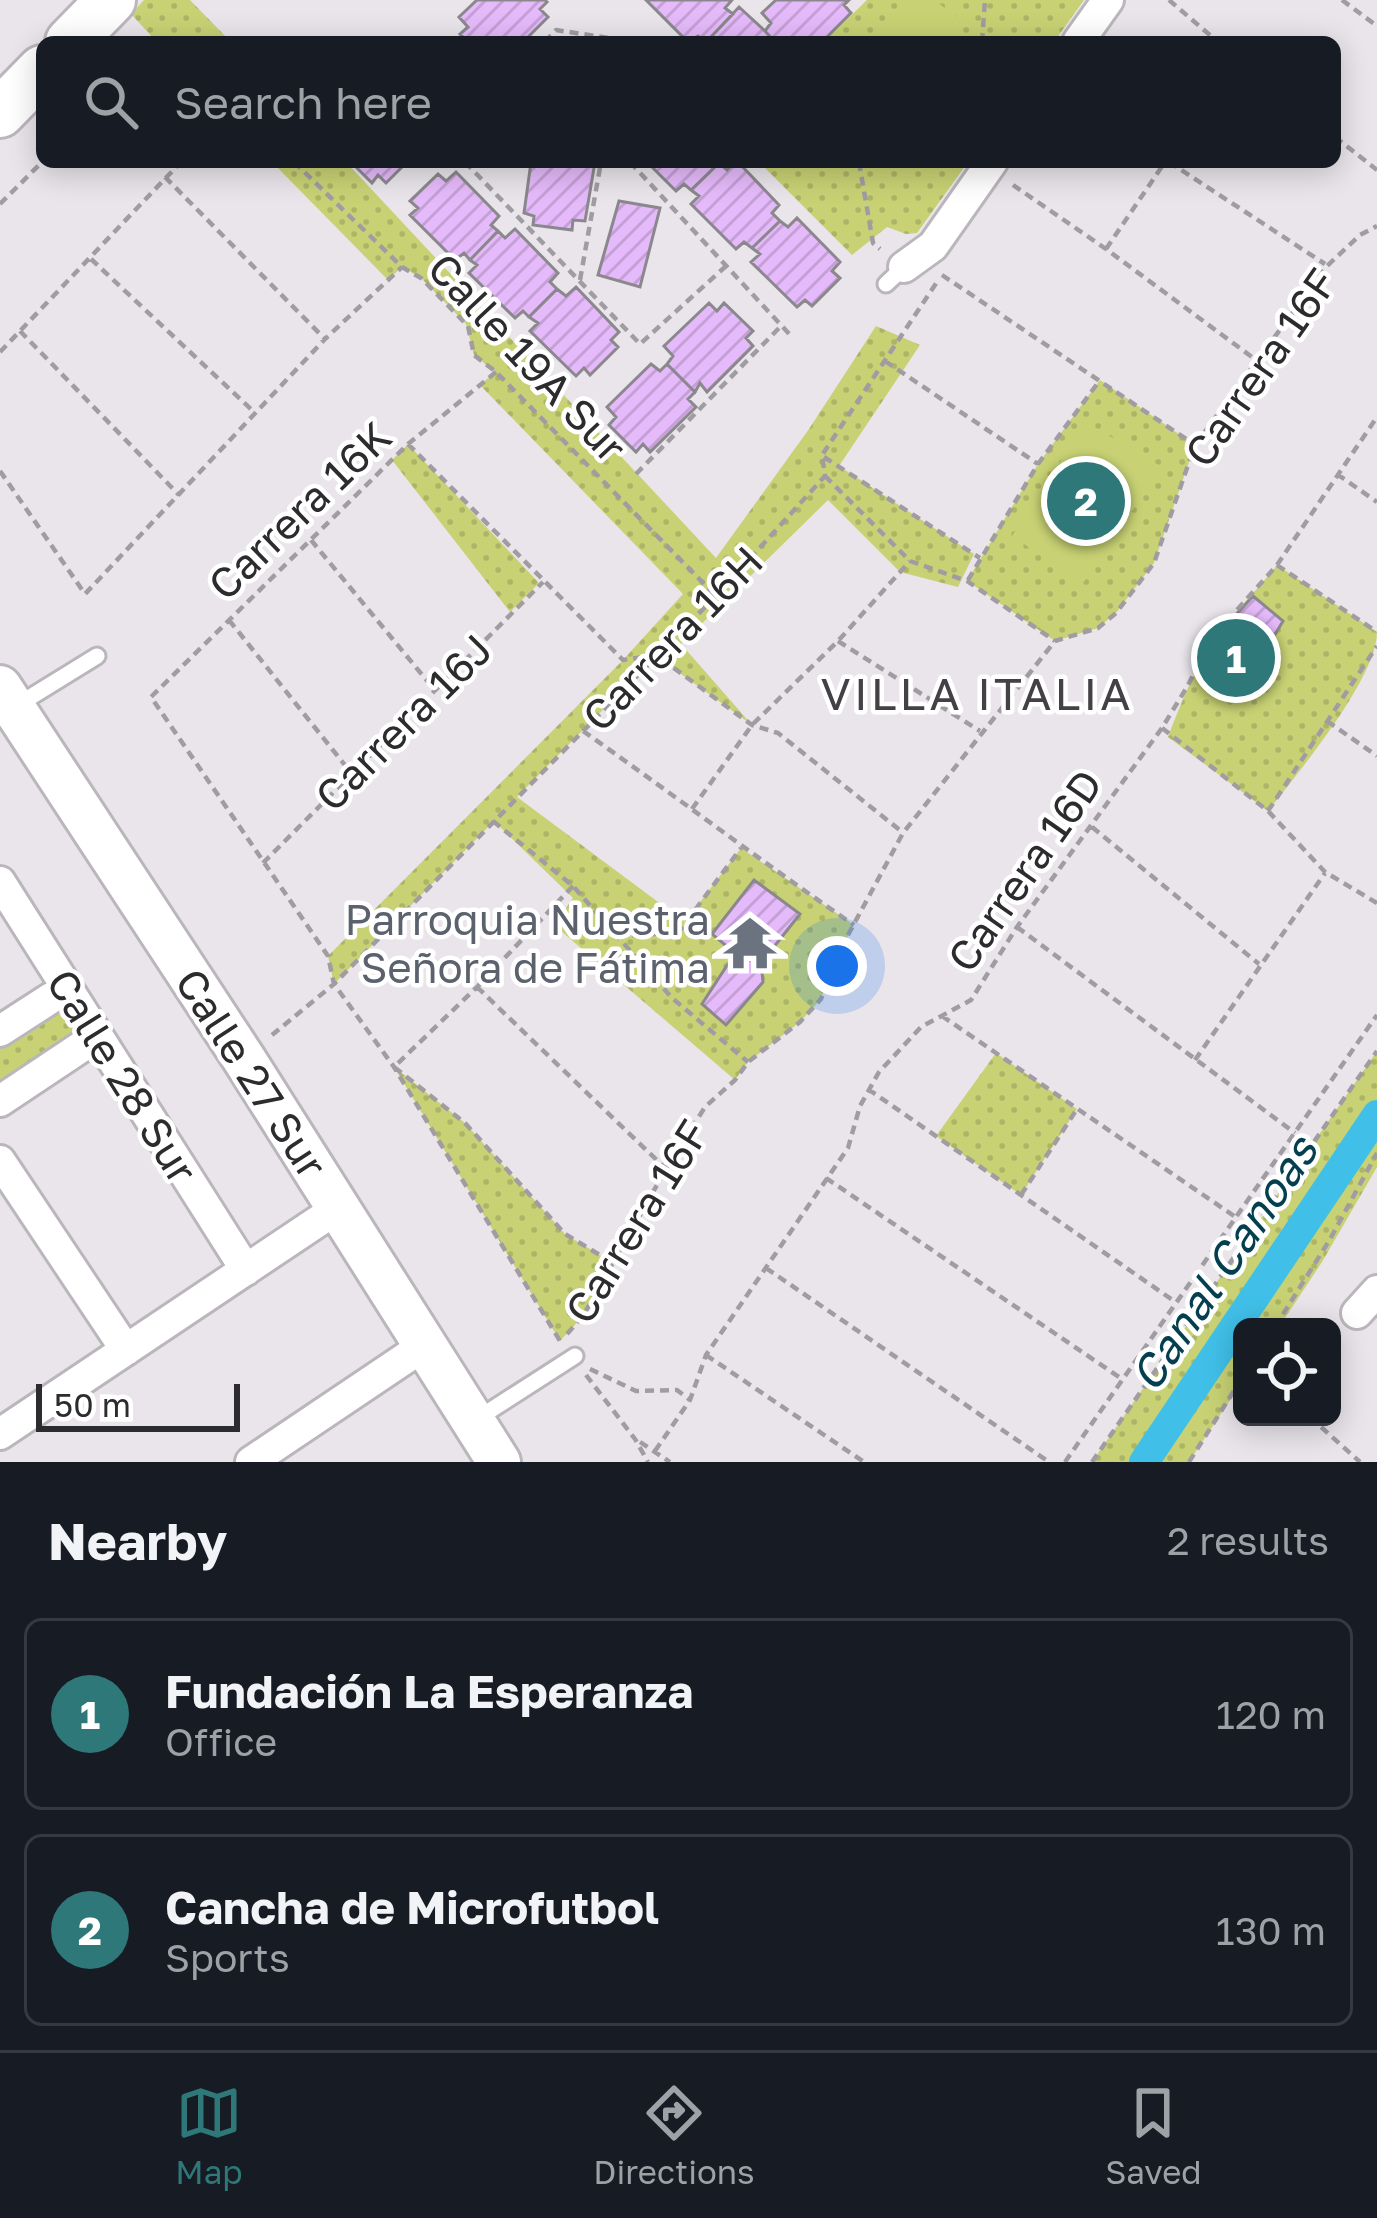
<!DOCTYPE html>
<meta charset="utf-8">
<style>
body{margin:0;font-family:"Golos Text",sans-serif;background:#20242c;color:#f1f3f6}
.controls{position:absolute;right:36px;bottom:36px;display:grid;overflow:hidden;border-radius:18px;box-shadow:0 6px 30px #0003}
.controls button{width:108px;height:108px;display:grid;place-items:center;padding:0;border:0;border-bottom:3px solid #363941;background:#171b24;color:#f1f3f6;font:60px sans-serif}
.scale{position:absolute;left:36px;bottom:30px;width:204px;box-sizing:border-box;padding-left:12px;border:6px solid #2c2b2d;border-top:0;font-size:33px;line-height:42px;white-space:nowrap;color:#2c2b2d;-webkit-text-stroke:9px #fff;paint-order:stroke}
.you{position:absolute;left:837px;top:966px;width:42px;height:42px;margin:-30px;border:9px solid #fff;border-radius:50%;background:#1a73e8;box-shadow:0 0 0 18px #1a73e833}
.badge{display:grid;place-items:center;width:78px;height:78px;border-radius:50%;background:#2e7879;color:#fff;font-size:39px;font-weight:700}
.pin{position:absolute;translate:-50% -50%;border:6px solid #fff;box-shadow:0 3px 12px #0006}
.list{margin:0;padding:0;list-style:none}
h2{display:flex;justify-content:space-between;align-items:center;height:156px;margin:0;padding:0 48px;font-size:51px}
h2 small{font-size:39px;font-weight:400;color:#9ea1a6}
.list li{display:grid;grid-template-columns:78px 1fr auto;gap:36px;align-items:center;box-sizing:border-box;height:192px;margin:0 24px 24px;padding:0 24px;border:3px solid #363941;border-radius:18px}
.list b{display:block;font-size:45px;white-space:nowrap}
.list p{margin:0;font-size:39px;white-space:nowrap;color:#9ea1a6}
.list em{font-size:39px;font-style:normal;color:#9ea1a6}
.icon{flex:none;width:66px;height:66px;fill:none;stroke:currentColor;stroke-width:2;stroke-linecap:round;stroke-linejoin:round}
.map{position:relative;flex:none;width:1377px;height:1462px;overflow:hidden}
.search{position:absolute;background:#171b24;box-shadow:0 6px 30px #0003;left:36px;right:36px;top:36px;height:132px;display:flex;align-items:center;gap:30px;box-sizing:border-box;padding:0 42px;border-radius:18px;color:#9ea1a6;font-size:45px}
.sheet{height:588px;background:#171b24}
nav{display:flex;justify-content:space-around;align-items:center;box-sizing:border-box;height:168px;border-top:3px solid #363941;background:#171b24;font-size:33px;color:#9ea1a6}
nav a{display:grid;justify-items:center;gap:6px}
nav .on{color:#2e7879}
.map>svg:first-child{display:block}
.grass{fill:url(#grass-dots)}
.pitch{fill:#c8d274}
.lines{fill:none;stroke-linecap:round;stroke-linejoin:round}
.canal{stroke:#40c0e9;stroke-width:30}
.building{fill:url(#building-hatch);stroke:#8b888d;stroke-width:3}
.lane-casing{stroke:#bab6bc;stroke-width:21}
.street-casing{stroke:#bab6bc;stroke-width:36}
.secondary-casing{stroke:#bab6bc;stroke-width:48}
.primary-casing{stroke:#bab6bc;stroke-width:54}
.path{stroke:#a09da2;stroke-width:4.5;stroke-dasharray:9 6;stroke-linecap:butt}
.lane{stroke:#fff;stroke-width:15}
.street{stroke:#fff;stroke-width:30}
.secondary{stroke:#fff;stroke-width:42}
.primary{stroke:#fff;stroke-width:48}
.labels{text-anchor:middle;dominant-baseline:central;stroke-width:9;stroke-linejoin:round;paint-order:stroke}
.street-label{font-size:42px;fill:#2c2b2d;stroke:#fff}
.worship-label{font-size:42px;fill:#5b616d;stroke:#fff;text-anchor:end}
.neighbourhood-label{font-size:45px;letter-spacing:3px;fill:#444146;stroke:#fff}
.water-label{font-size:45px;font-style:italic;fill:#043f4f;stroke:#fff}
</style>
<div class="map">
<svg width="1377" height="1462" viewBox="0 0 1377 1462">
<defs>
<pattern id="grass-dots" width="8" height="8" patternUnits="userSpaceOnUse" patternTransform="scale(3)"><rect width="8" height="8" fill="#c8d274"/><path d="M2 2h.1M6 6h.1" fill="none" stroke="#acb465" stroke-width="1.8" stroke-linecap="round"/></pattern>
<pattern id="building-hatch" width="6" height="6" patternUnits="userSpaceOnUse" patternTransform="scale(3)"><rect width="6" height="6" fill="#e5bafa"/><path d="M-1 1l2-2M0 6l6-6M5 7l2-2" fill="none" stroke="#c5a0d7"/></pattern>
</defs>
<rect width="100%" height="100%" fill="#e9e5eb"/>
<!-- grass -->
<path class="grass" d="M144,0h46l41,42h-74l-26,-28z
M867,0h217l-30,42h-230z
M272,162h74l370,396 93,-129 67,-103 44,19 -81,121 135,88 -16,33 -58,-15 -72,-72 -147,144 71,81 -96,-69 -139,141 168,125 56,-74 113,77 -20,36 -13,38 -21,23 -52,40 -13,18 -181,-155 19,-27 -79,-77 -160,163 -6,-28 295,-296 60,-66 -203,-209 15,-13 -21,-17 -8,-31 -45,-46 -19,-11 -14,13z
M759,162h209l-51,71 -11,1 -19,-7 -35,28z
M1100,380l95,65 -41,118 -38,50 -18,15 -43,13 -88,-60 71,-117z
M408,444l131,139 -29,29 -118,-152z
M1277,565l100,67c0,46 -79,141 -109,179l-100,-74c15,-39 31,-79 58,-113 16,-20 35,-38 51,-59z
M58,1001l25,38 -83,55v-54z
M1377,1051v116l-55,95 -43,65h-37v55l-53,80h-97z
M996,1053l81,56 -56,86 -85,-59z
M394,1067l71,56 100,111 48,29 -30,53 -23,25z"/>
<!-- pitch -->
<path class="pitch" d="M903,0h31l27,20 -16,22h-73z
M1086,422l76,45 -79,116 -71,-47z"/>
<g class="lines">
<!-- canal -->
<path class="canal" d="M1144,1462l233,-347"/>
</g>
<!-- building -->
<path class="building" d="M477,0h68l2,2 -7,7 8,8 -25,25h-55l-8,-8 8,-7 -9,-10z
M646,0h86l-7,8 8,6 -27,28 -8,-6 -10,6z
M776,0h73l-5,5 7,8 -29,29h-47l-10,-11 6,-8 -9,-10z
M739,7l26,24 10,11h-61l-4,-4z
M351,162h56l-21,21 -8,-8 -6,8z
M531,162h64l-10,59 -12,-1 -1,10 -39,-5 1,-9 -10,-3z
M647,162h71l1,1 -28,27 -7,-6 -8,7z
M734,162h4l41,43 -7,8 8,8 -28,27 -8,-6 -8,7 -45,-45 8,-8 -8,-6 28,-27 8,7z
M456,172l43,44 -8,9 7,6 -28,29 -6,-7 -9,7 -45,-45 8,-7 -8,-7 28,-27 8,7z
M619,201l41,7 -20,79 -42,-12z
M797,218l43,44 -8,9 8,7 -28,28 -7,-6 -8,7 -46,-45 9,-8 -8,-6 28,-27 8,6z
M515,229l43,44 -8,9 7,7 -28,28 -6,-6 -8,7 -46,-45 8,-8 -7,-5 28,-29 7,7z
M576,287l43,45 -8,8 7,7 -28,28 -6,-7 -8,8 -46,-45 8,-8 -9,-6 28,-28 9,7z
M709,303l8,8 7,-8 29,28 -7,7 7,8 -46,46 -7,-9 -5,9 -28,-28 6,-8 -9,-10z
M651,364l9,7 7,-7 28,28 -7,7 8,8 -46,45 -7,-8 -7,8 -27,-27 7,-8 -9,-10z
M1253,596l30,25 -44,74 -28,-18 2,-37z
M754,880l46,34 -39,49 2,19 -37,43 -24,-21 33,-51 -23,-19z"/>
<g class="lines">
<defs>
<path id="lane" d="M886,284l18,-17
M16,706l81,-50
M477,1419l98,-63"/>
<path id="street" d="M1078,42l30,-42
M904,267l29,-21 59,-84
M0,882l246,388
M0,1031l51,-33
M0,1101l84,-56
M0,1161l126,189
M1357,1313l20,-22
M0,1434l338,-226
M251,1462l174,-117"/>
<path id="secondary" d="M0,687l244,372 255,403"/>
<path id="primary" d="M70,42l41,-42
M0,113l42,-43"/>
</defs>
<!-- lane casing -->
<use href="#lane" class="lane-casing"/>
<!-- street casing -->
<use href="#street" class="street-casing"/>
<!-- secondary casing -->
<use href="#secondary" class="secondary-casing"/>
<!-- primary casing -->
<use href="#primary" class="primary-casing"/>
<!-- path -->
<path class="path" d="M1169,0l49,42
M1342,0l35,26
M545,42l11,-12 66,10v2
M982,42l3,-42
M1335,137l42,33
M294,162l108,105 19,11 47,48 6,29 22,17 220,224
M465,162l175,182 86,-78
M630,162l163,176
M859,162l14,81 7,6
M1169,162l156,102
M165,177l160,162
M1013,185l93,64 150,111
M0,204l42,-42
M1106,249l59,-87
M91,259l162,152
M942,275l253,170
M580,280l21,-118
M20,331l159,164
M0,352l181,-190
M885,361l153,103
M496,372l-88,72 -257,253 177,259 6,28 60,83 166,274
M408,444l215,216 33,-5 96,70 26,8 123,98
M824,457l156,101
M0,471l85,123 240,-255 77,-72
M636,474l146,-149
M1337,474l40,28
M825,476l85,85 57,20 88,60
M311,540l122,148
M1277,565l100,67
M968,580l70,-116 62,-84
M229,620l123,154
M838,641l142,90
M1327,721l50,35
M1162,728l106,83 57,61 52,31
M583,731c91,64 179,131 271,194
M692,809l60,-84 86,-84 72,-80
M1268,811l109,-165
M493,821l80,65 99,112 76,64
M1092,827l167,137
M263,863l280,-281
M573,886l-96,101 -83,80 71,56 100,111 48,29
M1017,927l278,206
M617,936l61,-3 63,-85
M477,987l189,182
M942,1016l292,200
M272,1035l62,-51 382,-388 109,-120 -3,-21 117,-176
M1195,1060l130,-187
M868,1089l306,212
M826,1178l293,199
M1021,1195l56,-86
M766,1268l283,194
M1275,1327l54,-86 48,-88
M567,1334l16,-18 83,-147 39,-62 30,-27 13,-18 52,-40 21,-23 13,-38 69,-128 152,-192 43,-13 18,-15 38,-50 41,-118 132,-179 33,-31 17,-9
M706,1355l158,107
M590,1369l46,22 41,-1 13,10
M586,1375l49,64 13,23
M1310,1417l50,45
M640,1442l30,20
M655,1451l35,-51 16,-45 142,-207 12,-42 19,-34 42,-45 50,-27 46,-73 145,-199 25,-41 25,-49 65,-73 100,-148
M1065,1462l312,-447
M1092,1462l285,-411
M1189,1462l53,-84"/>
<!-- lane -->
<use href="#lane" class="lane"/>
<!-- street -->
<use href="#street" class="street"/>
<!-- secondary -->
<use href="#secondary" class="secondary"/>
<!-- primary -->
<use href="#primary" class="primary"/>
</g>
<!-- icons -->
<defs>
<symbol id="temple-bare" viewBox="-9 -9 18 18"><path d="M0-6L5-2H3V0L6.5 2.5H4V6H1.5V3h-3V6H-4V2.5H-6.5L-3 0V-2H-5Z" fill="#6b7280" stroke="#fff" stroke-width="2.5" paint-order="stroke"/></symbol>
</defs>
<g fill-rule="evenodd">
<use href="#temple-bare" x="712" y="905" width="76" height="76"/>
</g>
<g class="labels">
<!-- street labels -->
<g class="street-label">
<text transform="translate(528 357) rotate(47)">Calle 19A Sur</text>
<text transform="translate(1260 367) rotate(-55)">Carrera 16F</text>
<text transform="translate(299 510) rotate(-44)">Carrera 16K</text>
<text transform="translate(672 638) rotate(-46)">Carrera 16H</text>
<text transform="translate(403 722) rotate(-45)">Carrera 16J</text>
<text transform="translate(1024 870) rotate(-55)">Carrera 16D</text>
<text transform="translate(252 1073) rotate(57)">Calle 27 Sur</text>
<text transform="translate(123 1076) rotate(58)">Calle 28 Sur</text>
<text transform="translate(636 1221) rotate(-58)">Carrera 16F</text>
</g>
<!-- worship labels -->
<g class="worship-label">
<text x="710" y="919">Parroquia Nuestra<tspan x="710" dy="48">Señora de Fátima</tspan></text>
</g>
<!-- neighbourhood labels -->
<g class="neighbourhood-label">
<text x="977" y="693">VILLA ITALIA</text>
</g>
<!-- water labels -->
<g class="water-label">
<text transform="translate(1223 1263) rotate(-56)">Canal Canoas</text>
</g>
</g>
</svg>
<div class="controls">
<button><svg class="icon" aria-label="locate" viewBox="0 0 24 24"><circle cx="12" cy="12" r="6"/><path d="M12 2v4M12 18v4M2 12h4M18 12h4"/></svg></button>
</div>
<div class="scale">50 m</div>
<div class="you"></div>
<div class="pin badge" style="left:1236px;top:658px">1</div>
<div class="pin badge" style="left:1086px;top:501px">2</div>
<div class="search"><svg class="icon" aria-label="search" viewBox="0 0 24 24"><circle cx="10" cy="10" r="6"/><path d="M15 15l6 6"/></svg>Search here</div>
</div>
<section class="sheet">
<h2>Nearby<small>2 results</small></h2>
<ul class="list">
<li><span class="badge">1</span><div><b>Fundación La Esperanza</b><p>Office</p></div><em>120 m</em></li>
<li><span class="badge">2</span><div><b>Cancha de Microfutbol</b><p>Sports</p></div><em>130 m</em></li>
</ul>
</section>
<nav>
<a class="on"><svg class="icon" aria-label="map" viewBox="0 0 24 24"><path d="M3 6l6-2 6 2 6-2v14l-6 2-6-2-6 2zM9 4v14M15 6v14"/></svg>Map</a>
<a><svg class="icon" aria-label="directions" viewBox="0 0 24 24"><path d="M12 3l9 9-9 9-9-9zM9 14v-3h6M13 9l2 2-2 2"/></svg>Directions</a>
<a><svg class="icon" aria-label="saved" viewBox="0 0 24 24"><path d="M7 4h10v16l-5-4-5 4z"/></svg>Saved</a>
</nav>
